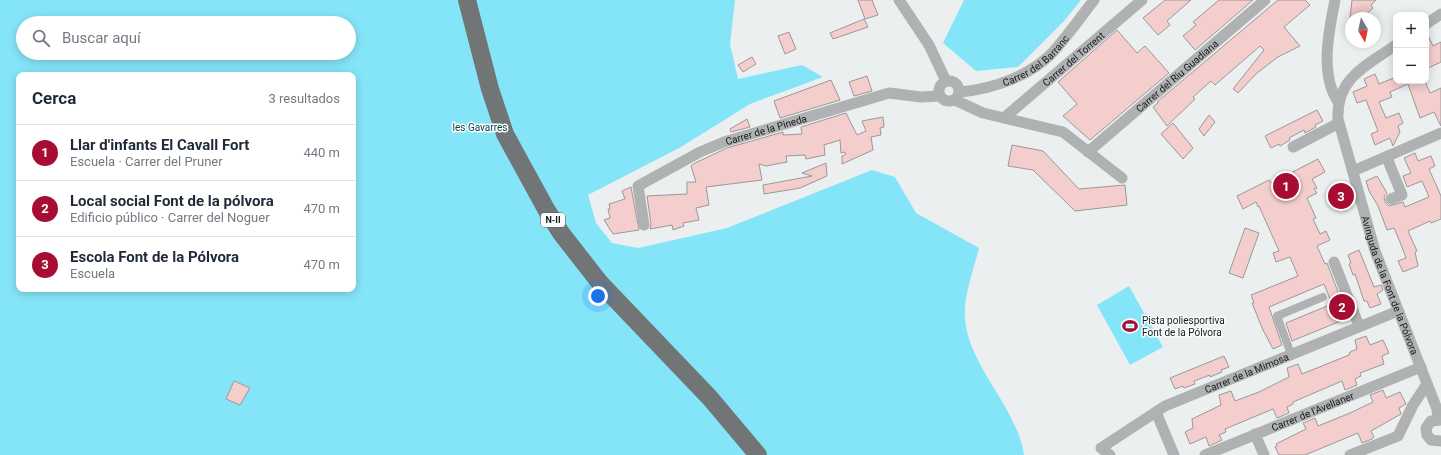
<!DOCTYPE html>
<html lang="es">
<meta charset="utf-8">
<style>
body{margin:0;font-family:Roboto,sans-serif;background:#f2f2f3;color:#1f2937}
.controls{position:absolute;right:12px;top:12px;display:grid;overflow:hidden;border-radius:8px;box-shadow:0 2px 10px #0003}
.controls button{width:36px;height:36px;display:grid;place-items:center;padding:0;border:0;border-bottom:1px solid #e0e1e3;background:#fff;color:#1f2937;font:20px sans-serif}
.compass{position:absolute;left:1345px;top:12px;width:36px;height:36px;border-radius:50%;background:#fff;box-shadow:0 2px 10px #0003;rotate:171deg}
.you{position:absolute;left:598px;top:296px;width:14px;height:14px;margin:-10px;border:3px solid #fff;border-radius:50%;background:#1a73e8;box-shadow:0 0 0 6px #1a73e833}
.badge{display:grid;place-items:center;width:26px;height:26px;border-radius:50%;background:#a70d32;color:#fff;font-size:13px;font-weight:700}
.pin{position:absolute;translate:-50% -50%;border:2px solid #fff;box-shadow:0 1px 4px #0006}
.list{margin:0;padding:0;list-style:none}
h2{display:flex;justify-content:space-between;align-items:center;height:52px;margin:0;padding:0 16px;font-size:17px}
h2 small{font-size:13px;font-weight:400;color:#747a83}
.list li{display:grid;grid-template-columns:26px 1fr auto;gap:12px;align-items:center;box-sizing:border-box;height:56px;padding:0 16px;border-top:1px solid #e0e1e3}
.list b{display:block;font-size:15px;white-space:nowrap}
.list p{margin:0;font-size:13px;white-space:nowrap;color:#747a83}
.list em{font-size:13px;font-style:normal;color:#747a83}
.icon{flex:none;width:22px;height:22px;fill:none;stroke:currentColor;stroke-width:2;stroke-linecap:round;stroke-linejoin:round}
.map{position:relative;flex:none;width:1441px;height:455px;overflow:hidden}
.search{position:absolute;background:#fff;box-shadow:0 2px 10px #0003;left:16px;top:16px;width:340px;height:44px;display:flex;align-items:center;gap:10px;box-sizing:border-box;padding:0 14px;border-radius:22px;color:#747a83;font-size:15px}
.panel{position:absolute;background:#fff;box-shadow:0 2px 10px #0003;left:16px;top:72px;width:340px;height:220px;border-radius:8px}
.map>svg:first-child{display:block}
.green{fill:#85e5f8;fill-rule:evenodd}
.building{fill:#f4cdcd;stroke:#9c9898}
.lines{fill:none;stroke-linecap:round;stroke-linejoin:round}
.pedestrian{stroke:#afb1b2;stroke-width:8}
.minor{stroke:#afb1b2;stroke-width:11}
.trunk{stroke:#727576;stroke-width:18}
.labels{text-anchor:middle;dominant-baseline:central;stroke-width:3;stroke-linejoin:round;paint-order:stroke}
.shield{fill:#f8fcfd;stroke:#5b5d5e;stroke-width:1}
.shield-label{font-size:9px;font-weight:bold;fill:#18191a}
.street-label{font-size:10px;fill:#18191a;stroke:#f8fcfd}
.park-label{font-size:10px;fill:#0d454e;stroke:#f8fcfd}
.poi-label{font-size:10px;fill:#18191a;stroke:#f8fcfd;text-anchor:start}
</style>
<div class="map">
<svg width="1441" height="455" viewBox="0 0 1441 455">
<rect width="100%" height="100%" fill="#ebeff0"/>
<!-- green -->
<path class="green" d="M0,0h735l-5,44 8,35 64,-14 21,12 -73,27 -69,43 -93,48 8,28 16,20 26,5 89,-20 145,-58 23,7 21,36 63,35c-5,21 -16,49 -14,71 4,48 52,88 59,136h-1024zM23,23h326v30h-326zM19,75h334v214h-334z
M964,0h117l-16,20 -47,47 -42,4 -33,-28z
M1129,286l34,61 -33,18 -33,-60z"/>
<!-- building -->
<path class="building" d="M858,0h14l6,15 -13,4z
M1165,0h26l-24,21 3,4 -12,10 -15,-17z
M1219,0h34l-58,50 -12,-14 13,-11 -3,-3z
M1278,0h27l5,5 -26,22 16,19 -22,11 -21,16 -19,20 -5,-4 31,-39 -4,-4 -45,39 -4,-4 -18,16 2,2 -28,27 -14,-19 5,-4 -1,-1z
M1352,0h24l-5,5 2,3 -11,10h-12z
M864,19l4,8 -35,12 -3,-6z
M1117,30l20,23 8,-7 24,27 -79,67 -27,-24 14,-12 -19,-22z
M1426,31l7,15 8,-4v20l-15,7z
M789,32l7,17 -11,5 -7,-18z
M752,57l4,7 -13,8 -5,-7z
M1375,74l4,10 17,-7v4h29l5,12 11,-5v38l-7,-14 -14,6 -12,-34 -18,8 2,5 -13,5 7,16 13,-5 4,10 -5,3 2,6 -7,14 -3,-8 -15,7 -4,-11 7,-3 -12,-31 -9,3 -4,-11 14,-6 -3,-7z
M867,76l5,15 -18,5 -5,-14z
M831,80l9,20 -60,18 -6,-17z
M1317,110l6,11 -8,4 1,2 -11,6 -1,-3 -15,8 1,2 -10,6 -1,-2 -8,4 -6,-12z
M846,113l11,22 9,-4 -4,-10 21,-4 1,10 -4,1 1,7 -10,2 2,13 -31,14v-8l4,-2 -1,-2 -4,1 -1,-13 -16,5 1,10 -19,4 -1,-4 -19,1 1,6 -21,4 -7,-2 3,16 -56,7 3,18 -13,3 3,12 -16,3 1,3 -11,4 -1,-5 -22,4 1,-5 -4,-28 40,-2v-12h9l-5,-16 2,-2 34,-16 56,-16v3l19,-1 -1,-7z
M1209,115l6,7 -11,14 -5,-7z
M747,119l3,8 -19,5 -1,-3z
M1173,123l20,25 -10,11 -22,-25z
M1012,145l31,6 36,38 46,-4 2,20 -52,6 -42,-41 -25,-4z
M1415,153l3,8 13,-5 4,10 -6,3 12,27v23l-10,4 -1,-2 -22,10 9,20 -2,1 3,14 -15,6 -5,-11 8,-3 -6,-16 -6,-14 -7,2 -9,-24 -9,-15 -3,-10 11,-5 10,17 -3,4 1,5 4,4 14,-4 2,5 24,-10 -7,-16 -15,6 -4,-11 8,-3 -7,-15z
M1318,159l7,13 -13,7 5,9 -3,1 3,4 -10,5 9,20 -3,1 7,15 6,-3 4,9 -13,6 8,18 2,-1 21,55 -56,23 -6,-18 46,-19 -8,-20 -55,23 13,38 -9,4 -10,-19 -11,-27h2l-3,-8 47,-19 -8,-19 -14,5 -3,-9 6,-2 -20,-45 -1,1 -2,-5 -13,7 -6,-13 32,-16 2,3z
M826,163l1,13 -27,12 -36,6 -1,-9 49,-9 -10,-3z
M631,187l8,43 -26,4 -9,-14 6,-2 -2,-9h2l-1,-5 16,-5 -3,-8z
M1245,228l14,5 -16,45 -14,-5z
M1359,250l15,37 7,-2 2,5 -6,4 4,10 -11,4 -3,-7h-3l-9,-27 -2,1 -4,-11 2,-1 -3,-8z
M1366,336l4,9 13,-5 6,13 -7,3 2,8 -24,9 1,3 -6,3 2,6 -12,5 -3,-9 -49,21v2l-6,3 2,6 -12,5 -4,-9 -48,20 1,3 -7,3 3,5 -2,1 -11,5 -3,-9 -16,7 -5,-12 8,-4 -1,-9 29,-14 -2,-10 12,-4 4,10 24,-9 30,-15 -2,-9 11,-4 4,10 47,-19 1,-3 7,-3 -2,-9z
M1224,356l5,11 -8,3 1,2 -12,5v-2l-16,6 1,3 -11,4 -1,-2 -8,3 -5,-11z
M234,381l16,7 -10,17 -14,-6z
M1383,390l3,8 14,-6 6,12 -7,4 2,6 -30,17 3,6 -2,2 -10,4 -4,-10 -53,22h-26l-4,-8 2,-1 -1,-2 30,-15 -3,-6 12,-5 3,8 32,-13 23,-11 -3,-7z"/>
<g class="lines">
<!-- pedestrian -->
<path class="pedestrian" d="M1291,354l-14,-38 46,-19"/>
<!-- minor -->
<g class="minor">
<path d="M899,0l30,45 17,36"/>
<path d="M1335,0c-6,30 -16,76 4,103"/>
<path d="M1426,24l15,-10"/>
<path id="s1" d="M1396,45c-29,20 -60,33 -58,74l37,132 62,158 1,10"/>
<circle cx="949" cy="91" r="10"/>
<path id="s2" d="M960,92c33,-3 71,-16 94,-41 14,-16 27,-34 40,-51"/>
<path d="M955,100l28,13 80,19 59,46"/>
<path id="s3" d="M1004,118l138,-118"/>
<path d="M1293,147l46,-24"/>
<path id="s4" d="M1088,152l177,-152"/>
<path d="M1388,156l1,7 13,32 -11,4"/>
<path d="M1353,171l88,-38"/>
<path id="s5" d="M644,225l-6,-39 62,-34 24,-10 165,-49 32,4 19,-1"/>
<path d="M1334,262l25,64"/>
<path d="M1156,412l18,43"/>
<path d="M1441,420l-10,1 -5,7 1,7 4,5 10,1"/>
<path d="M1255,434l9,21"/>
<path id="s6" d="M1110,455l-9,-7 64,-42 233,-95"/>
<path id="s7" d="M1205,455l216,-88"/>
<path d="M1350,455l48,-19 15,-31 14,-21"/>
</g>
<!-- trunk -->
<path class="trunk" d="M467,0l23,89 15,45 41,75 15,24 39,50 110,115 48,57"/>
</g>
<!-- icons -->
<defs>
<symbol id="stadium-bare" viewBox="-9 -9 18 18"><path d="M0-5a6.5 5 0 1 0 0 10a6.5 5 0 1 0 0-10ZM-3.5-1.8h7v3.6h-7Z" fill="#a70d32" stroke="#f8fcfd" stroke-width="2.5" paint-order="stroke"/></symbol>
</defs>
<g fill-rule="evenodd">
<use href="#stadium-bare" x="1119" y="315" width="22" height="22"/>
</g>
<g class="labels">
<!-- shield labels -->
<rect class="shield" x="541" y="213" width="24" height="14" rx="3"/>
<g class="shield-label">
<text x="553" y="220">N-II</text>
</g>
<!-- street labels -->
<g class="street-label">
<text stroke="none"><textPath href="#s2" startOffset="84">Carrer del Barranc</textPath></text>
<text stroke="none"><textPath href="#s3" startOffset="91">Carrer del Torrent</textPath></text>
<text stroke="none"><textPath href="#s4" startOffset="117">Carrer del Riu Guadiana</textPath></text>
<text stroke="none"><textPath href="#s5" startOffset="180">Carrer de la Pineda</textPath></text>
<text stroke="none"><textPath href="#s1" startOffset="274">Avinguda de la Font de la Pólvora</textPath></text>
<text stroke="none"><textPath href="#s6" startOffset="176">Carrer de la Mimosa</textPath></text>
<text stroke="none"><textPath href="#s7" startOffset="116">Carrer de l'Avellaner</textPath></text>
</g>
<!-- park labels -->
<g class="park-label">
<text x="480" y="127">les Gavarres</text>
</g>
<!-- poi labels -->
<g class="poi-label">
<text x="1142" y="320">Pista poliesportiva<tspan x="1142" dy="12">Font de la Pólvora</tspan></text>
</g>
</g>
</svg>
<div class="controls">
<button>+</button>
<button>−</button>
</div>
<svg class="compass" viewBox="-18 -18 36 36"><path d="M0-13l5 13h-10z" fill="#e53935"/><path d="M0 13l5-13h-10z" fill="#747a83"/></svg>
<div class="you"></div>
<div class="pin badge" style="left:1286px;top:186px">1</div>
<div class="pin badge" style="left:1342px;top:307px">2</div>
<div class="pin badge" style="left:1341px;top:196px">3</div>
<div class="search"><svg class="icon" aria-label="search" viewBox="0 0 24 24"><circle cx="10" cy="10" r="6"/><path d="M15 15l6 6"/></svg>Buscar aquí</div>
<section class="panel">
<h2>Cerca<small>3 resultados</small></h2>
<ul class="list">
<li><span class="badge">1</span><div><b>Llar d'infants El Cavall Fort</b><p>Escuela · Carrer del Pruner</p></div><em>440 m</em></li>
<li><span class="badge">2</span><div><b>Local social Font de la pólvora</b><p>Edificio público · Carrer del Noguer</p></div><em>470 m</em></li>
<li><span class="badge">3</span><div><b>Escola Font de la Pólvora</b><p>Escuela</p></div><em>470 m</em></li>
</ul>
</section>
</div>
